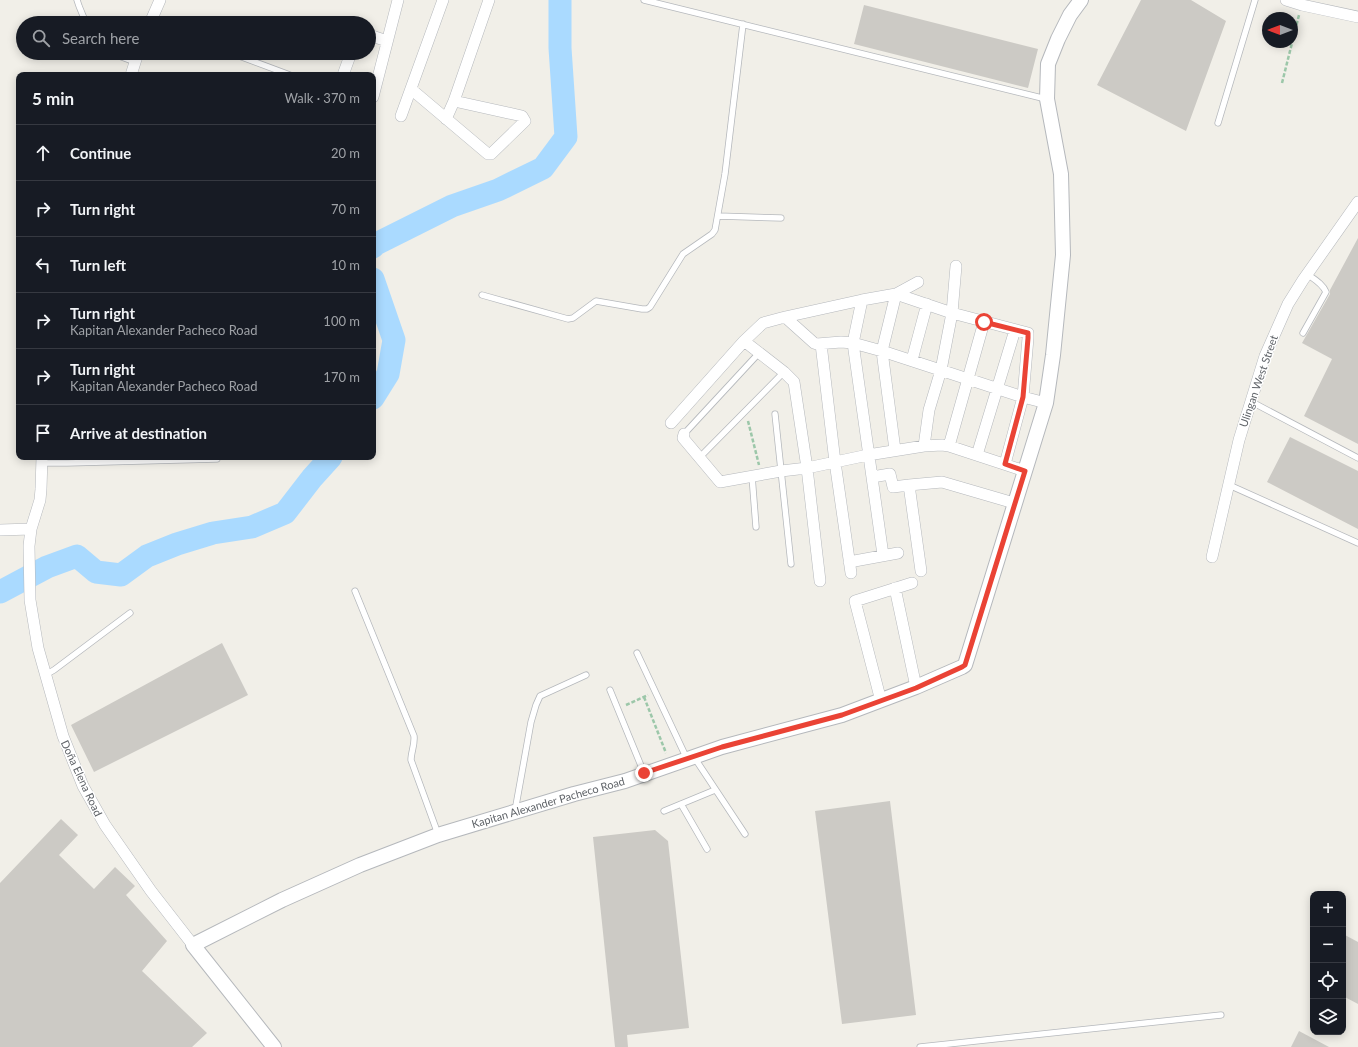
<!DOCTYPE html>
<meta charset="utf-8">
<style>
body{margin:0;font-family:Lato,sans-serif;background:#242831;color:#f1f3f6}
.controls{position:absolute;right:12px;bottom:12px;display:grid;overflow:hidden;border-radius:8px;box-shadow:0 2px 10px #0003}
.controls button{width:36px;height:36px;display:grid;place-items:center;padding:0;border:0;border-bottom:1px solid #363941;background:#171b24;color:#f1f3f6;font:20px sans-serif}
.compass{position:absolute;left:1262px;top:12px;width:36px;height:36px;border-radius:50%;background:#171b24;box-shadow:0 2px 10px #0003;rotate:270deg}
.stop{position:absolute;width:12px;height:12px;margin:-9px;border:3px solid #ea4335;border-radius:50%;background:#fff}
.stop.end{background:#ea4335;border-color:#fff;box-shadow:0 1px 4px #0008}
.list{margin:0;padding:0;list-style:none}
h2{display:flex;justify-content:space-between;align-items:center;height:52px;margin:0;padding:0 16px;font-size:17px}
h2 small{font-size:13px;font-weight:400;color:#9ea1a6}
.list li{display:grid;grid-template-columns:26px 1fr auto;gap:12px;align-items:center;box-sizing:border-box;height:56px;padding:0 16px;border-top:1px solid #363941}
.list b{display:block;font-size:15px;white-space:nowrap}
.list p{margin:0;font-size:13px;white-space:nowrap;color:#9ea1a6}
.list em{font-size:13px;font-style:normal;color:#9ea1a6}
.icon{flex:none;width:22px;height:22px;fill:none;stroke:currentColor;stroke-width:2;stroke-linecap:round;stroke-linejoin:round}
.map{position:relative;flex:none;width:1358px;height:1047px;overflow:hidden}
.search{position:absolute;background:#171b24;box-shadow:0 2px 10px #0003;left:16px;top:16px;width:360px;height:44px;display:flex;align-items:center;gap:10px;box-sizing:border-box;padding:0 14px;border-radius:22px;color:#9ea1a6;font-size:15px}
.panel{position:absolute;background:#171b24;box-shadow:0 2px 10px #0003;left:16px;top:72px;width:360px;height:388px;border-radius:8px}
.map>svg:first-child{display:block}
.lines{fill:none;stroke-linecap:round;stroke-linejoin:round}
.river{stroke:#aadaff;stroke-width:23}
.building{fill:#cccac5}
.service-casing{stroke:#b5b8bc;stroke-width:7}
.minor-casing{stroke:#b5b8bc;stroke-width:12}
.tertiary-casing{stroke:#b5b8bc;stroke-width:16}
.path{stroke:#9cc7a9;stroke-width:2.5;stroke-dasharray:4 2;stroke-linecap:butt}
.service{stroke:#fff;stroke-width:5.5}
.minor{stroke:#fff;stroke-width:11}
.tertiary{stroke:#fff;stroke-width:14}
.route{stroke:#ea4335;stroke-width:5}
.labels{text-anchor:middle;dominant-baseline:central;stroke-width:3;stroke-linejoin:round;paint-order:stroke}
.street-label{font-size:11px;fill:#5f6368;stroke:#fff}
</style>
<div class="map">
<svg width="1358" height="1047" viewBox="0 0 1358 1047">
<rect width="100%" height="100%" fill="#f1efe8"/>
<g class="lines">
<!-- river -->
<path class="river" d="M373,247l1,-2 78,-39 46,-16 45,-22 23,-31 -6,-89v-48
M373,279l21,61 -6,34 -15,24
M0,592l47,-25 30,-11 19,16 25,3 26,-19 30,-12 36,-11 39,-6 33,-14 27,-35 19,-21"/>
</g>
<!-- building -->
<path class="building" d="M1141,0h50l35,21 -40,110 -89,-46z
M864,5l174,44 -10,39 -174,-44z
M1358,238v206l-54,-28 28,-57 -30,-16 28,-49v-4z
M1290,437l68,34v58l-91,-47z
M222,643l26,52 -154,77 -23,-47z
M890,801l26,214 -74,9 -27,-213z
M61,819l17,16 -19,20 35,34 21,-22 20,19 -9,9 41,46 -25,30 65,62 -15,14h-192v-164z
M655,830l13,11 21,187 -62,7 1,12h-13l-22,-210z
M1343,934l15,8v62l-15,-8z
M1299,1031l30,16h-38z"/>
<g class="lines">
<defs>
<path id="service" d="M77,0l2,6 7,17
M644,0l402,99
M111,53l24,9
M231,53l59,22
M1218,123l37,-123
M718,216l63,2
M482,295l86,24 5,-1 23,-17 46,8h5l3,-2 33,-53 29,-20 3,-4 10,-56 18,-150
M1303,333l23,-41c-3,-8 -12,-13 -19,-18
M1250,401l108,57
M775,414l16,150
M684,434l75,-81
M700,457l84,-85
M42,463h25l150,-4
M752,476l4,51
M1229,485l129,58
M355,591l59,145c1,9 -3,16 -3,24l27,74
M637,653l50,106
M45,675l9,-5 76,-57
M610,690l34,83
M694,757l51,77
M681,804l26,45
M515,811l16,-89 5,-17 4,-9 46,-21
M664,811l51,-21
M920,1047l301,-32"/>
<path id="minor" d="M1286,0l16,5 56,12
M150,23l10,-23
M369,35l18,6
M131,75l7,-22
M343,75l8,-22
M411,89l77,65h3l34,-33 -3,-5 -68,-15
M373,97l25,-97
M401,116l42,-116
M446,119l8,-18 35,-101
M896,294l56,19 76,20v5l-5,59 -18,67
M862,300l-9,43 30,212
M785,317l29,26 3,1 24,-2 12,1 29,8 141,46 23,6
M744,341l40,31 10,10 13,86 13,113
M821,344l14,118 16,111
M912,360l15,-56
M671,423l73,-82 19,-18 22,-6 77,-17 34,-6 22,-12
M684,434l-1,4 37,44 61,-11 26,-3 61,-13 56,-9 18,-1 7,1 76,25
M924,446l5,-36 12,-40 11,-57 4,-47
M949,446l35,-124
M895,450l-13,-99 14,-57
M977,455l38,-125
M42,457l-1,32 -1,11 -9,29 -2,17 1,54 8,48 25,88 20,50 22,39 46,66 42,54
M872,477l18,-3 3,13 16,-2 33,-3 72,21
M909,485l12,86
M0,530l31,-1
M1212,557l27,-117 26,-84 23,-52 15,-24 55,-78
M849,562l49,-9
M895,588l21,99
M881,701l-26,-100 57,-18"/>
<path id="tertiary" d="M274,1047l-81,-102 89,-45 78,-35 78,-30 136,-41 51,-13 97,-34 120,-32 74,-28 46,-20 3,-2 81,-262 7,-48 10,-100 -2,-81 -14,-75 1,-35 10,-25 12,-24 11,-15"/>
</defs>
<!-- service casing -->
<use href="#service" class="service-casing"/>
<!-- minor casing -->
<use href="#minor" class="minor-casing"/>
<!-- tertiary casing -->
<use href="#tertiary" class="tertiary-casing"/>
<!-- path -->
<path class="path" d="M1282,83l17,-68
M748,421l11,44
M644,697l22,56
M626,705l22,-10"/>
<!-- service -->
<use href="#service" class="service"/>
<!-- minor -->
<use href="#minor" class="minor"/>
<!-- tertiary -->
<use href="#tertiary" class="tertiary"/>
</g>
<g class="lines">
<!-- route -->
<path class="route" d="M644,773l78,-26 120,-32 74,-27 46,-21 3,-2 60,-194 -20,-7 18,-67 5,-59v-5l-44,-11"/>
</g>
<g class="labels">
<!-- street labels -->
<g class="street-label">
<text transform="translate(1258 381) rotate(-71)">Ulingan West Street</text>
<text transform="translate(82 778) rotate(65)">Doña Elena Road</text>
<text transform="translate(548 802) rotate(-16)">Kapitan Alexander Pacheco Road</text>
</g>
</g>
</svg>
<div class="controls">
<button>+</button>
<button>−</button>
<button><svg class="icon" aria-label="locate" viewBox="0 0 24 24"><circle cx="12" cy="12" r="6"/><path d="M12 2v4M12 18v4M2 12h4M18 12h4"/></svg></button>
<button><svg class="icon" aria-label="layers" viewBox="0 0 24 24"><path d="M12 4l9 5-9 5-9-5zM3 14l9 5 9-5"/></svg></button>
</div>
<svg class="compass" viewBox="-18 -18 36 36"><path d="M0-13l5 13h-10z" fill="#e53935"/><path d="M0 13l5-13h-10z" fill="#9ea1a6"/></svg>
<div class="stop" style="left:984px;top:322px"></div>
<div class="stop end" style="left:644px;top:773px"></div>
<div class="search"><svg class="icon" aria-label="search" viewBox="0 0 24 24"><circle cx="10" cy="10" r="6"/><path d="M15 15l6 6"/></svg>Search here</div>
<section class="panel">
<h2>5 min<small>Walk · 370 m</small></h2>
<ul class="list">
<li><svg class="icon" aria-label="ahead" viewBox="0 0 24 24"><path d="M12 20V5M6 11l6-6 6 6"/></svg><div><b>Continue</b></div><em>20 m</em></li>
<li><svg class="icon" aria-label="right" viewBox="0 0 24 24"><path d="M7 20v-9h11M14 6l5 5-5 5"/></svg><div><b>Turn right</b></div><em>70 m</em></li>
<li><svg class="icon" aria-label="left" viewBox="0 0 24 24"><path d="M17 20v-9H6M10 6l-5 5 5 5"/></svg><div><b>Turn left</b></div><em>10 m</em></li>
<li><svg class="icon" aria-label="right" viewBox="0 0 24 24"><path d="M7 20v-9h11M14 6l5 5-5 5"/></svg><div><b>Turn right</b><p>Kapitan Alexander Pacheco Road</p></div><em>100 m</em></li>
<li><svg class="icon" aria-label="right" viewBox="0 0 24 24"><path d="M7 20v-9h11M14 6l5 5-5 5"/></svg><div><b>Turn right</b><p>Kapitan Alexander Pacheco Road</p></div><em>170 m</em></li>
<li><svg class="icon" aria-label="arrive" viewBox="0 0 24 24"><path d="M6 21V4h12l-3 4 3 4H6"/></svg><div><b>Arrive at destination</b></div></li>
</ul>
</section>
</div>
